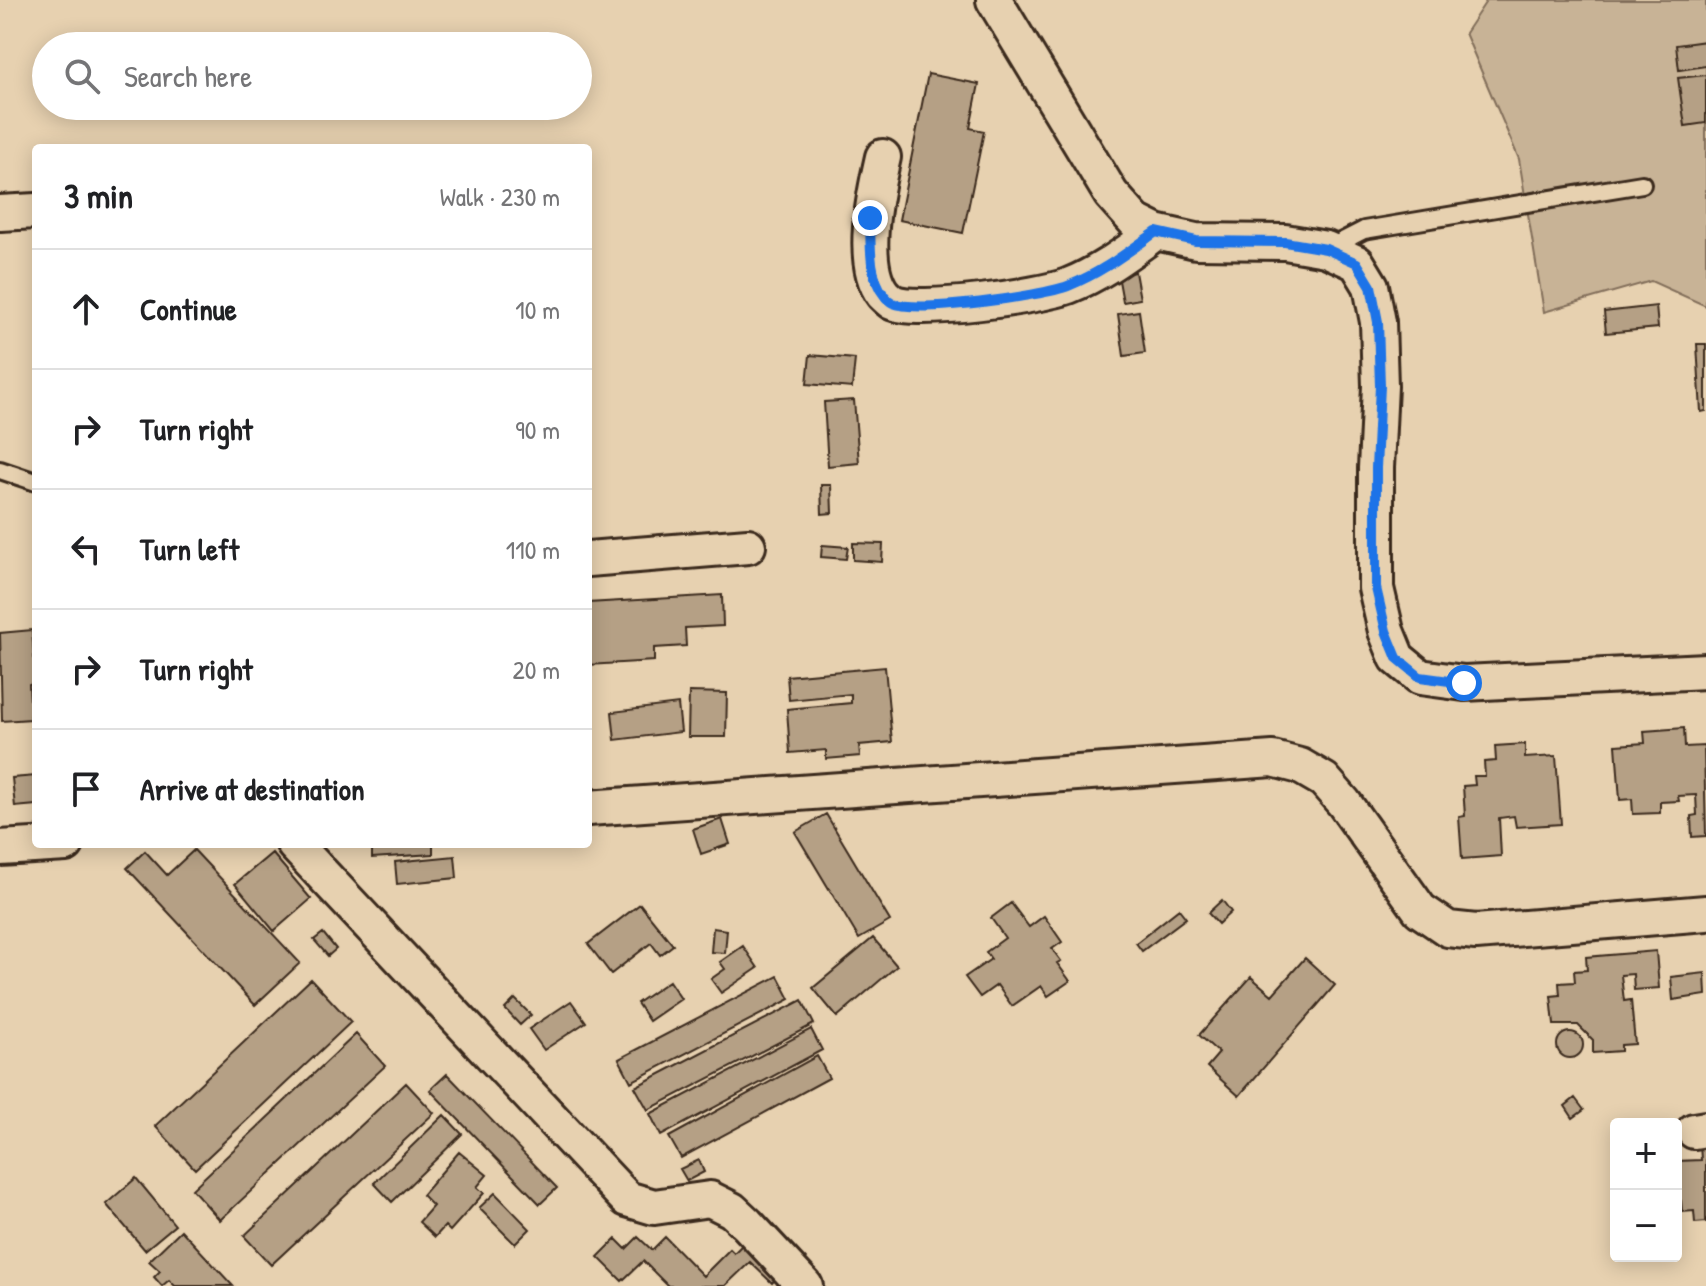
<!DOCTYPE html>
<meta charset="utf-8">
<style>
body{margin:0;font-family:"Patrick Hand",sans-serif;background:#f2f2f2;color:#202124}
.controls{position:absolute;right:24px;bottom:24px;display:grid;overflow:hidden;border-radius:8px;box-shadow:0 4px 20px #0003}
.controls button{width:72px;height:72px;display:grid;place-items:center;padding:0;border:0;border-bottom:2px solid #e0e0e0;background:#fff;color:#202124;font:40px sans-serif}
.stop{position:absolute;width:24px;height:24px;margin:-18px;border:6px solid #1a73e8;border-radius:50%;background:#fff}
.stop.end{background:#1a73e8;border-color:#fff;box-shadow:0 2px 8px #0008}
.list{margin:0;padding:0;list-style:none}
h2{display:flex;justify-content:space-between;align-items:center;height:104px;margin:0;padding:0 32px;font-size:34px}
h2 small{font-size:26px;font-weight:400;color:#757577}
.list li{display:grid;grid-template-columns:52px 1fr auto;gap:24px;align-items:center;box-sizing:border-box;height:120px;padding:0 32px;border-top:2px solid #e0e0e0}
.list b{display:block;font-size:30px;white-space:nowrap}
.list em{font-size:26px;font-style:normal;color:#757577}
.icon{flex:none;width:44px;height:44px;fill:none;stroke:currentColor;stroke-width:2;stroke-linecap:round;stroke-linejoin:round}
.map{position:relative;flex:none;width:1706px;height:1286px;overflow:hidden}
.search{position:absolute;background:#fff;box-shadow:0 4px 20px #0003;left:32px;top:32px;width:560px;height:88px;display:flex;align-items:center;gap:20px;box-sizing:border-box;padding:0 28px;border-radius:44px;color:#757577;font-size:30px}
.panel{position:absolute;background:#fff;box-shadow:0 4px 20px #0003;left:32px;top:144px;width:560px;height:704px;border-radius:8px}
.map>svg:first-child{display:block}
.green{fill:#c8b396;stroke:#826e5a;stroke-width:2}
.building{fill:#b5a085;stroke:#3b2a1e;stroke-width:2}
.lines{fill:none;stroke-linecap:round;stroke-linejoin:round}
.lane-casing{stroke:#3b2a1e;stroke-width:22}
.street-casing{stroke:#3b2a1e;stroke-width:40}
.lane{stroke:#e7d1b0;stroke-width:16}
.street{stroke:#e7d1b0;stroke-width:34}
.route{stroke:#1a73e8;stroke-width:10}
</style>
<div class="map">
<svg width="1706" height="1286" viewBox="0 0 1706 1286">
<rect width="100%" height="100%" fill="#e7d1b0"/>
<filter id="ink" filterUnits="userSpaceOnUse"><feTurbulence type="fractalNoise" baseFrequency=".0125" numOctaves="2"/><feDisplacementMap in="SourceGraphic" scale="16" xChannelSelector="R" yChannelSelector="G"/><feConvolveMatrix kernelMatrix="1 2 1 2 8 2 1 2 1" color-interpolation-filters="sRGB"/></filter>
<g filter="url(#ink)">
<!-- green -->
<path class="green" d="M1487,0h219v306l-55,-25 -107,31 -25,-153 -54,-126z"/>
<!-- building -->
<path class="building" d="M1706,41v25l-27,4 -3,-25z
M928,74l51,10 -9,44 14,3 -21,102 -64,-13z
M1706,75v48l-21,3 -7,-48z
M1135,272l5,27 -17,3 -5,-27z
M1656,306l2,22 -52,5 -2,-21z
M1139,311l6,42 -21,3 -6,-42z
M1697,344h9v67l-5,1z
M810,355l45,4 -3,29 -45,-4z
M854,400l5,63 -31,3 -4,-64z
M821,485h10l1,28 -10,1z
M853,543l30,1 -1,18 -29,-2z
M822,545l26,2 -2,12 -25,-2z
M722,595l1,31 -38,2 1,18 -32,2v13l-66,4v-62z
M32,630l4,53 -7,1 2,35 -29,2 -2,-88z
M885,667l7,75 -33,3 1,11 -34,3v-9l-36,3 -3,-44 64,-6v-9l-62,6 -2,-24z
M689,692l38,1 -1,44h-38z
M678,704l3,28 -66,8 -3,-28z
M1684,728l1,19 19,-1 2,90 -14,1 -1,-21 6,-1 -1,-20 -18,1 1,5 -19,1v11l-27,1 -1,-15 -12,1 -4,-55 29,-2 -1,-12z
M1525,744v14l31,-2 5,68 -45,3 -2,-11 -15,2 2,38 -39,3 -3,-42 6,-1 -2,-30 12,-1 -1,-9h11l-1,-14 12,-1 -1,-15z
M36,776v29l-21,2 -3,-29z
M826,814l64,107 -31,18 -64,-107z
M722,819l8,25 -29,10 -8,-25z
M372,844h61v10l-61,4z
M194,850l106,113 -45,42 -128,-137 18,-17 22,24z
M272,853l39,46 -37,32 -39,-47z
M455,856l2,22 -60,6 -2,-22z
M1222,900l9,12 -13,12 -10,-11z
M1011,903l18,24 15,-11 18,26 -10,7 9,12 -4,2 13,18 -22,15 -7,-10 -29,20 -15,-21 -17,12 -15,-20 26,-18 -5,-7 19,-14 -14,-20z
M640,904l33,41 -13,10 -9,-12 -40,31 -23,-30z
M1179,909l7,9 -44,33 -6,-8z
M713,928l14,2 -2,23 -14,-1z
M323,933l13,16 -8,7 -14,-16z
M873,938l24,28 -60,51 -24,-29z
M743,946l15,22 -37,25 -10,-14 14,-10 -5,-7z
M1656,951l3,37 -25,2 -1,-16 -12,1 3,26 7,-1 4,44 -14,1v6l-28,2v-13l-15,-15h-24l-3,-29 9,-1 -1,-12 16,-1 -1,-11 13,-1 -1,-13z
M1305,958l30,27 -96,111 -32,-29 12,-14 -20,-18 52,-58 21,18z
M1705,973l1,22 -33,5 -2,-23z
M778,976l12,23 -159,83 -12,-23z
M311,979l40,43 -156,147 -40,-43z
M669,981l12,18 -32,22 -12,-18z
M515,999l16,16 -11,10 -15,-16z
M802,1000l12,24 -166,86 -13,-23z
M571,1001l15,21 -42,28 -15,-21z
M811,1029l11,21 -161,86 -11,-22z
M1557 1045a13 13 0 1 1 26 0a13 13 0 1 1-26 0Z
M356,1034l29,32 -165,154 -28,-31z
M817,1056l12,22 -148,80 -12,-21z
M447,1074l110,114 -17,16 -110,-114z
M406,1083l28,30 -163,152 -27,-29z
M1575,1098l9,12 -11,8 -8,-12z
M444,1115l18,19 -70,68 -18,-19z
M1706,1143v79l-11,1 -1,-12 -12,1 -1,-11 -5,1v-41l25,-1 -1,-16z
M459,1152l28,23 -10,12 7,6 -34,38 -5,-5 -10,11 -16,-15 14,-16 -11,-11z
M699,1160l5,12 -17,9 -7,-12z
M136,1178l39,47 -30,25 -39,-46z
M495,1193l35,36 -15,15 -36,-36z
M181,1230l52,56h-58l-6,-6 -7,6 -8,-9 6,-6 -11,-10z
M638,1237l14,13 13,-13 38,39 27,-27 4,4 16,-16 33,34 -11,12 -22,-21 -25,24h-57l-25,-25 -21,20 -24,-24 18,-18 10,10z"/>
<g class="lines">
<defs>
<path id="lane" d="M1327,249l37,-19 278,-46
M0,470l36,12"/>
<path id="street" d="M994,0l117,194 25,28 20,10 40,9 89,1 41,7 31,14 14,23 7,36 2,64 -4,82v120l10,43 11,27 23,19 44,6 242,-12
M883,157c-8,35 -24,106 0,137 3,3 6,6 9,8 24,12 149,-6 176,-16 33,-13 60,-34 88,-54
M0,213l36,-2
M588,559l160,-13
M588,808l685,-49 27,7 24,14 20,23 76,107 28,19 28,3 230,-19
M294,844l333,355 27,8 56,-8 22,11 15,14 58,62
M0,848l66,-4
M1694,1131l12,-2"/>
</defs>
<!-- lane casing -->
<use href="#lane" class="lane-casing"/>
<!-- street casing -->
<use href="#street" class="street-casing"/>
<!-- lane -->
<use href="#lane" class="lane"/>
<!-- street -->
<use href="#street" class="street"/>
</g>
</g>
<g class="lines" filter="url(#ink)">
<!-- route -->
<path class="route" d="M870,218c1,24 -2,57 14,77 2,3 5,6 9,8 24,11 149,-7 175,-17 33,-13 60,-34 88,-54l40,9 89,1 41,7 31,14 14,23 7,36 2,64 -4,82v120l10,43 11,27 23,19 44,6"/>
</g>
</svg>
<div class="controls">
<button>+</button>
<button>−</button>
</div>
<div class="stop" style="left:1464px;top:683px"></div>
<div class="stop end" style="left:870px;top:218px"></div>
<div class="search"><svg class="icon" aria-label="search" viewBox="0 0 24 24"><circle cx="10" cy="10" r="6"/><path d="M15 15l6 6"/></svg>Search here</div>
<section class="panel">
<h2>3 min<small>Walk · 230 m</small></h2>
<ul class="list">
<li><svg class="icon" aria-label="ahead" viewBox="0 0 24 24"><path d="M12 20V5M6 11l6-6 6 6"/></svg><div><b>Continue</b></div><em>10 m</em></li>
<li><svg class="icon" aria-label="right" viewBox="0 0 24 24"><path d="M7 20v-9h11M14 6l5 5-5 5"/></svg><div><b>Turn right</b></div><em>90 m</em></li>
<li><svg class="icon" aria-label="left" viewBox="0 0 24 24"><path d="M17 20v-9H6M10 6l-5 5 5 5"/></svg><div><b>Turn left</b></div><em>110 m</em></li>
<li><svg class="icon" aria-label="right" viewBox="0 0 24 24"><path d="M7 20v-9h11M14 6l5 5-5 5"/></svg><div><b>Turn right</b></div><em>20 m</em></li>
<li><svg class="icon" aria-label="arrive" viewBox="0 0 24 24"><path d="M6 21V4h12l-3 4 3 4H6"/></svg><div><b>Arrive at destination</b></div></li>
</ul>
</section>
</div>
